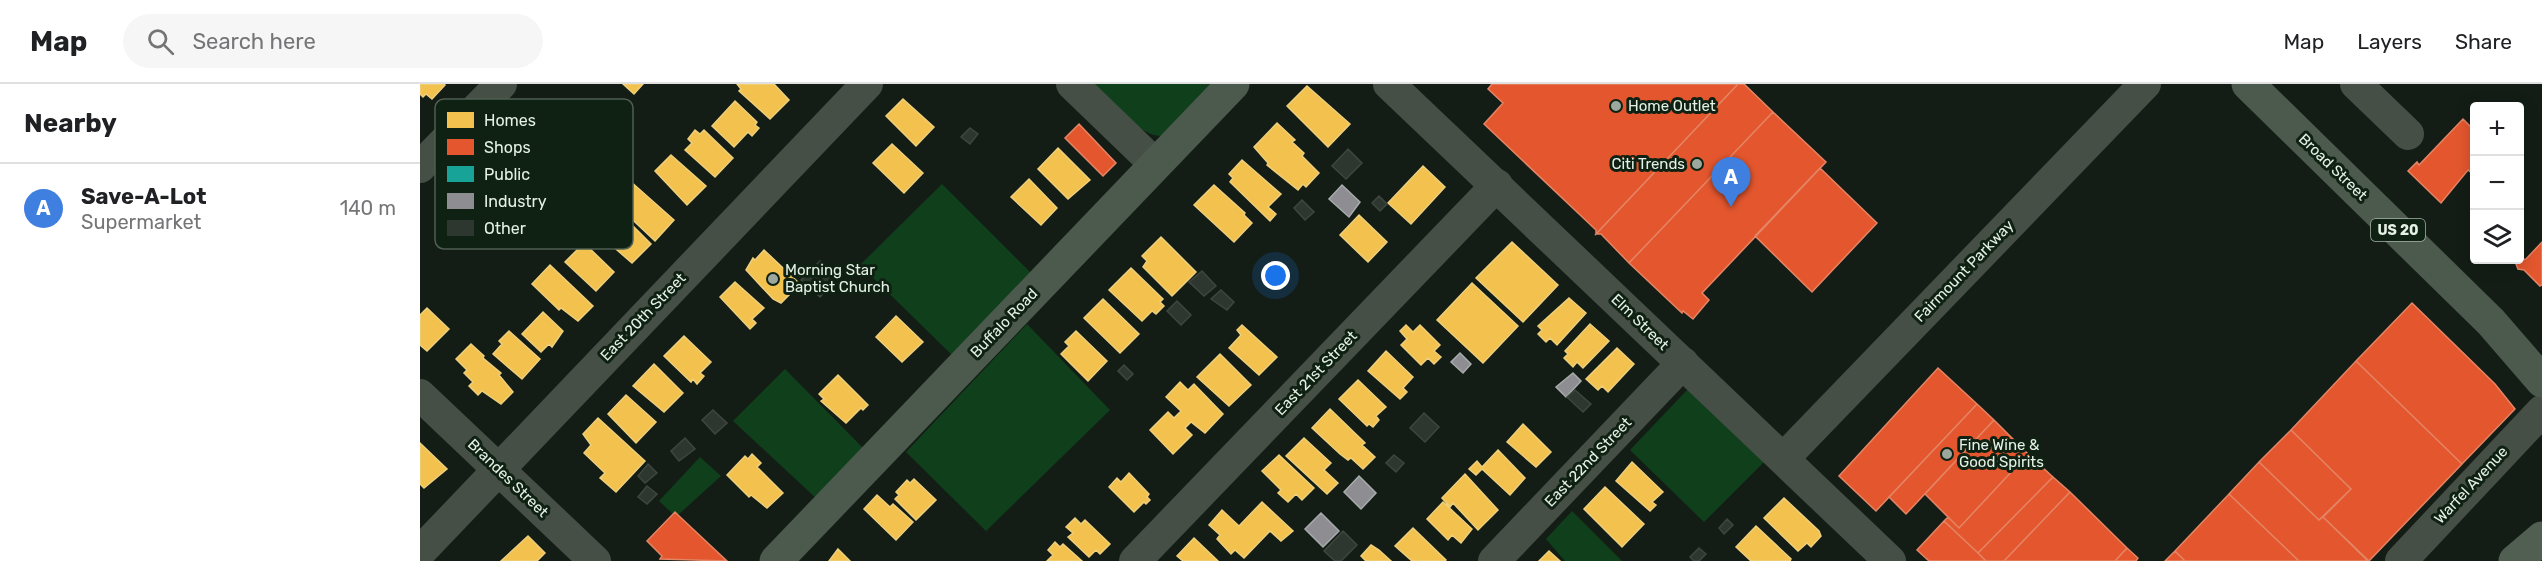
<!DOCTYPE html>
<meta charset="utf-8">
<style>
body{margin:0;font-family:Rubik,sans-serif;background:#f6f6f6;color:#202124}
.controls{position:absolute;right:18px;top:18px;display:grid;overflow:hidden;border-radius:6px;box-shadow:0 3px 15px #0003}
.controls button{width:54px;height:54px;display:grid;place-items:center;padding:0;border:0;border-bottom:2px solid #e0e0e0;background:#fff;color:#202124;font:30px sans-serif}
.you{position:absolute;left:856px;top:192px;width:21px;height:21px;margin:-15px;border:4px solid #fff;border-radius:50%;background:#1a73e8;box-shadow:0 0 0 9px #1a73e833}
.badge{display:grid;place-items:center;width:39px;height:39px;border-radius:50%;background:#1a73e8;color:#fff;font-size:20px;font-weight:700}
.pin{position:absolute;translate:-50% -50px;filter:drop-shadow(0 2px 3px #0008)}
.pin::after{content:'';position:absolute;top:32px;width:21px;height:18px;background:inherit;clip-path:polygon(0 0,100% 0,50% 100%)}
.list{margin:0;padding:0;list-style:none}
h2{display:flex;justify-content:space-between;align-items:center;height:78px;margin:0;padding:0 24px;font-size:26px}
h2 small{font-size:20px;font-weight:400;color:#757577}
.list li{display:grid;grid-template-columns:39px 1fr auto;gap:18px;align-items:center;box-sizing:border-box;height:90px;padding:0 24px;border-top:2px solid #e0e0e0}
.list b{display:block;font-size:22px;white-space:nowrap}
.list p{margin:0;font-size:20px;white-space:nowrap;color:#757577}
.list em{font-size:20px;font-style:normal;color:#757577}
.icon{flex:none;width:33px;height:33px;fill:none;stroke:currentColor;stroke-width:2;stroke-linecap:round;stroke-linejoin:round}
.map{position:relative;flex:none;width:2122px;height:477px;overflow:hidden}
header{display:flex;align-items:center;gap:36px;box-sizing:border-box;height:84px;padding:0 30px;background:#fff;border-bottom:2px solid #e0e0e0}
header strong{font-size:28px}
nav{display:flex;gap:33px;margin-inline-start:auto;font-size:21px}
.search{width:420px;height:54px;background:#f6f6f6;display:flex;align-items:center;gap:15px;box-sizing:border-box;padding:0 21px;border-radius:33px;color:#757577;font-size:22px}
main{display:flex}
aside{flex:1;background:#fff}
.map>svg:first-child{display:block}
.green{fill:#10401b}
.homes{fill:#f2c14e;stroke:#eecf7c;stroke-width:1.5}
.shops{fill:#e4572e;stroke:#e48565;stroke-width:1.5}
.industry{fill:#8d8d92;stroke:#a7abab;stroke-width:1.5}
.building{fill:#2e3630;stroke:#3e463f;stroke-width:1.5}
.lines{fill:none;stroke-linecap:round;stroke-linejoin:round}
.minor{stroke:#464f46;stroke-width:32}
.major{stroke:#4c594d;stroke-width:33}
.highway{stroke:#515f53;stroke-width:33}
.poi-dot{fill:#9ca79d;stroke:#0f2112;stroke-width:2}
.labels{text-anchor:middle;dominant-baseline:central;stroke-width:6;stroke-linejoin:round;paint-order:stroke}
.shield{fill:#0f2112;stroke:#a5b3a6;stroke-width:1.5}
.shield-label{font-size:14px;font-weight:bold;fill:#e5f1e6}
.poi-label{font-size:15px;fill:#e5f1e6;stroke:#0f2112;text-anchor:start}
.street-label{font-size:15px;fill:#e5f1e6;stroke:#0f2112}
.key{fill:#0f2112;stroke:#4f5f52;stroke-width:1.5}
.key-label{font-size:16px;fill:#e5f1e6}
</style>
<header>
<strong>Map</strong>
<div class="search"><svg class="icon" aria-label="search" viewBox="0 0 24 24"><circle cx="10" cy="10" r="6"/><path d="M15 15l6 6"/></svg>Search here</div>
<nav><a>Map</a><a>Layers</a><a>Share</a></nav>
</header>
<main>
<aside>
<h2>Nearby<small></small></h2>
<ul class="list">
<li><span class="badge" style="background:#3f7fe0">A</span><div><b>Save-A-Lot</b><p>Supermarket</p></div><em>140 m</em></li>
</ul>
</aside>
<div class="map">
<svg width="2122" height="477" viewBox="0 0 2122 477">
<rect width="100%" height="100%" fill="#131d15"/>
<!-- green -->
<path class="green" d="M674,0h122l-54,52c-23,1 -52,-36 -68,-52z
M522,100l90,90 -77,84 -95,-93z
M607,240l83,86 -124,121 -80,-79z
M365,285l80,81 -48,49 -84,-78z
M1270,303l76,73 -62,62 -74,-72z
M280,373l21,19 -43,39 -3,-3 -2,2 -14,-13z
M1152,427l50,50h-57l-19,-22z"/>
<!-- homes -->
<path class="homes" d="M0,0h24l1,1 -13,14 -6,-5 -3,3 -3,-3z
M203,0h20l-9,10z
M317,0h37l15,16 -19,19 -31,-28 2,-2z
M887,2l43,38 -22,23 -41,-41z
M483,15l31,28 -18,19 -30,-30z
M315,17l22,21 -2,3 4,3 -7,8 -4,-4 -14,15 -22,-21z
M857,39l18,17 -3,2 12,11 -2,3 17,17 -13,14 -3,-3 -5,6 -31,-25 1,-2 -14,-16z
M275,46l5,4 4,-4 29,28 -18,19 -30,-27 7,-7 -4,-4z
M472,60l31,29 -19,20 -31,-30z
M638,64l32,32 -22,19 -30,-30z
M251,71l35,31 -19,19 -32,-34z
M822,76l39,34 -13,13 8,7 -6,7 -40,-39 3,-4 -4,-4z
M1003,82l22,21 -34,37 -23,-21z
M609,95l28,29 -16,17 -30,-28z
M210,97l44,39 -19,21 -34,-32 2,-3 -9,-8z
M794,101l31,28 -1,2 8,8 -18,19 -40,-37z
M199,128l32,32 -19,19 -30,-26 9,-9 -4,-4z
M939,131l28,27 -19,20 -28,-27z
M741,153l35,35 -24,24 -29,-29 4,-6 -5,-5z
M1092,158l46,43 -35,37 -47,-44z
M164,159l30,29 -18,19 -31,-29z
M344,166l36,34 -19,19 -8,-4 -27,-29 7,-12 2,2z
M130,181l43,41 -15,15 -17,-13 -2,2 -27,-26z
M711,184l32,31 -3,3 4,4 -8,8 -4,-3 -10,10 -33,-31z
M315,198l29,26 -12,11 4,4 -6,6 -30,-32z
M1052,199l46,43 -35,37 -46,-43z
M1149,214l17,15 -29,32 -7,-7 -4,4 -8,-8 4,-4 -4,-4z
M683,215l36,35 -19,19 -36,-35z
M7,224l22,21 -22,22 -7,-6v-30z
M123,228l20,19 -11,16 -3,-3 -8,8 -19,-18z
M476,232l27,26 -21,20 -26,-25z
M1170,240l19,17 -26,27 -6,-6 -4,5 -9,-9 4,-4 -3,-3z
M822,241l35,32 -18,18 -30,-27 12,-13 -4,-5z
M986,241l7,7 7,-7 20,20 -6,6 7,6 -7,7 -6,-6 -7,7 -20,-20 6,-6 -7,-8z
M89,247l31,28 -18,20 -29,-25 9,-10 -3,-3z
M656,247l31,30 -19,20 -27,-27 8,-8 -4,-4z
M264,252l27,26 -11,11 4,3 -7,8 -4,-5 -2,3 -27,-26z
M51,260l13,12 -1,2 18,15 -2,2 14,17 -12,12 -19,-13 -4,4 -9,-9 4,-4 -9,-9 3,-3 -11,-11z
M1197,264l17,16 -26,28 -6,-6 -4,4 -12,-11z
M966,267l27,26 -10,11 4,4 -7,7 -32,-28z
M800,270l31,31 -22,21 -32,-29z
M234,280l29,29 -19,19 -31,-26z
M418,291l30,30 -5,5 -2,-2 -15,15 -25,-22 3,-2 -5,-5z
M938,296l28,27 -10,9 3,4 -6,7 -4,-3 -2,2 -28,-27z
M760,298l8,8 6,-6 29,30 -18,19 -14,-11 -6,6 7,7 -19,19 -23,-24 18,-18 6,6 7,-7 -15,-14z
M206,311l30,27 -20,21 -28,-29z
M910,325l35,34 -3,2 13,12 -12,12 -12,-11 -3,2 -8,-6 -28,-26z
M178,334l47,43 -29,31 -16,-14 5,-5 -21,-20 7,-8 -8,-11z
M1103,340l28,28 -15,15 -29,-25z
M884,354l27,25 -7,7 14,13 -11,11 -41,-38z
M0,359l27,26 -23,19 -4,-4z
M1078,366l27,28 -15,17 -28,-26 -6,6 -7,-6 8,-8 5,6z
M332,370l9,9 -4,4 26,26 -16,15 -16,-13 -2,2 -22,-22 18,-19 3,3z
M859,371l35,33 -12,12 -6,-6 -8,8 -10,-9 3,-3 -19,-19z
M1212,378l31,30 -11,10 4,3 -6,6 -34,-30z
M709,389l20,21 -2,3 3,3 -4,4 -2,-2 -10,10 -25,-25 8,-9 4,4z
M1045,390l33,36 -20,20 -25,-27 -3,4 -8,-9z
M494,395l22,21 -20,20 -21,-21 4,-4 -3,-3 11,-12 3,3z
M1185,403l39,37 -22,23 -38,-38z
M457,411l13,12 3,-3 20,18 -17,18 -32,-31z
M1364,414l35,33 2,5 -10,11 -4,-4 -9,8 -34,-33z
M842,418l31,29 -12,10 -11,-10 -26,27 -9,-8 -4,4 -14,-15 3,-4 -11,-10 13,-15 17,16z
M1023,418l29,27 -11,14 -9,-8 -4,5 -21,-21z
M655,434l6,6 4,-4 25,24 -10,10 -4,-4 -7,7 -21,-20 5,-4 -7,-6z
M1336,442l35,33 -1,2h-39l-15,-14z
M993,444l33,32 -1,1h-33l-17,-15z
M108,452l17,17 -8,8h-36z
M774,454l24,23h-35l-6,-5z
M635,458l5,5 3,-3 19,17h-35l6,-6 -5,-5z
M951,461l8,5 12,11h-25l-5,-5z
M418,465l12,12h-21z
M1129,467l11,10h-21z"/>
<!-- shops -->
<path class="shops" d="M1072,0h246l-142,150v-4l-112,-106 19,-21 -15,-14z
M1318,0h6l29,28 -144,151 -28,-29h-5z
M1353,28l53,50 -124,131 7,7 -16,19 -10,-8 -1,2 -53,-50z
M2043,35l11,11v45l-6,-5 -27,33 -33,-32 9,-9 2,3z
M659,40l37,39 -13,13 -38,-38z
M1400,84l57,55 -65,69 -57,-56z
M2122,158v43l-2,1 -16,-16 -6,-1 -2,-5 2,-4 8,-1z
M1992,219l83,81 20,25 -53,55 -106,-103z
M1936,277l106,103 -93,97 -46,-44 28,-28 -60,-59z
M1518,284l39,36 -101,107 -37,-35z
M1557,320l17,16 -88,94 -17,-17z
M1574,336l34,34 -69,74 -34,-34z
M1871,346l60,59 -32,31 -60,-58z
M1608,370l25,23 -75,76 -34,-32 4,-4 11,11z
M1839,378l60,58 4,-3 45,44h-69l-70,-67z
M1633,393l17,15 -66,69h-18l-8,-8z
M1650,408l57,56 -12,13h-111z
M1809,410l70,67h-114l-10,-10z
M255,428l3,3 49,46 -67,-2 2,-3 -15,-15z
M1524,437l34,32 8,8h-57l-12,-11z
M1707,464l11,10 -2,3h-21z
M1755,467l10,10h-20z"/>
<!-- industry -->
<path class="industry" d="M922,101l18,17 -11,15 -20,-18z
M1040,269l11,11 -8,9 -12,-11z
M1153,289l8,8 -15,16 -10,-10z
M939,392l17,17 -15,16 -17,-17z
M901,429l18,18 -16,16 -18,-18z"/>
<!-- building -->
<path class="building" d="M550,44l8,6 -8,10 -9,-7z
M928,65l14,14 -16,16 -14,-13z
M959,112l8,8 -7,7 -8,-8z
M882,116l12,12 -9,8 -11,-12z
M400,177l17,17 -17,19 -19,-17z
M782,187l14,15 -12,10 -15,-14z
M801,206l13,12 -7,8 -16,-11z
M757,217l14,14 -10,10 -14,-14z
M704,281l9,9 -6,6 -9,-9z
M1155,306l16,14 -8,8 -16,-15z
M293,326l14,13 -12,11 -13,-14z
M1004,329l15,14 -14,15 -15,-14z
M265,354l10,11 -16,12 -8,-10z
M974,371l10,8 -8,9 -10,-9z
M228,380l9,9 -12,10 -7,-7z
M227,402l10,8 -10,10 -9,-7z
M1307,435l6,6 -9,9 -5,-6z
M923,447l14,14 -16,16h-6l-11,-10z
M1279,464l7,6 -7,7h-5l-4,-4z"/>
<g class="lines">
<!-- minor -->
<path class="minor" d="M652,0l83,80
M969,0l501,477
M1936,0l52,50
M0,83l81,-83
M0,311l175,166
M1363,375l362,-375
M0,468l447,-468
M715,477l362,-376
M1074,477l189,-198
M1981,477l141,-150"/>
<!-- major -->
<path class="major" d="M1828,0l243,238 51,59
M356,477l457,-477"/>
<!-- highway -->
<path class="highway" d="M2095,477l27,-23"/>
</g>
<!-- markers -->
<g class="poi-dot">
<circle cx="1196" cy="22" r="6"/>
<circle cx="1277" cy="80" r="6"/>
<circle cx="353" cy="195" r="6"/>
<circle cx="1527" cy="370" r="6"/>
</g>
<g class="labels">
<!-- shield labels -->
<rect class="shield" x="1951" y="135" width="54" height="22" rx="4.5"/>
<g class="shield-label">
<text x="1978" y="146">US 20</text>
</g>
<!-- poi labels -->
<g class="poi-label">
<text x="1208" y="22">Home Outlet</text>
<text x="1265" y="80" text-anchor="end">Citi Trends</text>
<text x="365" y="186">Morning Star<tspan x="365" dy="17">Baptist Church</tspan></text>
<text x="1539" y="361">Fine Wine &amp;<tspan x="1539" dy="17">Good Spirits</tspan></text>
</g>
<!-- street labels -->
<g class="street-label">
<text transform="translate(1913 83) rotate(44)">Broad Street</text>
<text transform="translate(1544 187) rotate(-46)">Fairmount Parkway</text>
<text transform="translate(223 233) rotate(-46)">East 20th Street</text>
<text transform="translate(1220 238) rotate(44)">Elm Street</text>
<text transform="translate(584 239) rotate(-46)">Buffalo Road</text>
<text transform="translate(896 289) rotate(-46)">East 21st Street</text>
<text transform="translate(1168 378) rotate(-46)">East 22nd Street</text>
<text transform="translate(88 394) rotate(44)">Brandes Street</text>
<text transform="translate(2051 401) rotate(-47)">Warfel Avenue</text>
</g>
</g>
<!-- legend -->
<rect x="15" y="15" width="198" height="150" rx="9" class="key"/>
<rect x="27" y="28" width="27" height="16" fill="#f2c14e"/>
<rect x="27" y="55" width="27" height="16" fill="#e4572e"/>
<rect x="27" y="82" width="27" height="16" fill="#17a398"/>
<rect x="27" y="109" width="27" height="16" fill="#8d8d92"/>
<rect x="27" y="136" width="27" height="16" fill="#2e3630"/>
<g class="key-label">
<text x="64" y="42">Homes</text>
<text x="64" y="69">Shops</text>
<text x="64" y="96">Public</text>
<text x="64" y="123">Industry</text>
<text x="64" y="150">Other</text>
</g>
</svg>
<div class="controls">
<button>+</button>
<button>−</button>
<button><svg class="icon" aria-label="layers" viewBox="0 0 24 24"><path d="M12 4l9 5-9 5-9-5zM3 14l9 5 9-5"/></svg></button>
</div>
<div class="you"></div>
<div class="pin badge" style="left:1311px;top:123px;background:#3f7fe0">A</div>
</div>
</main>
